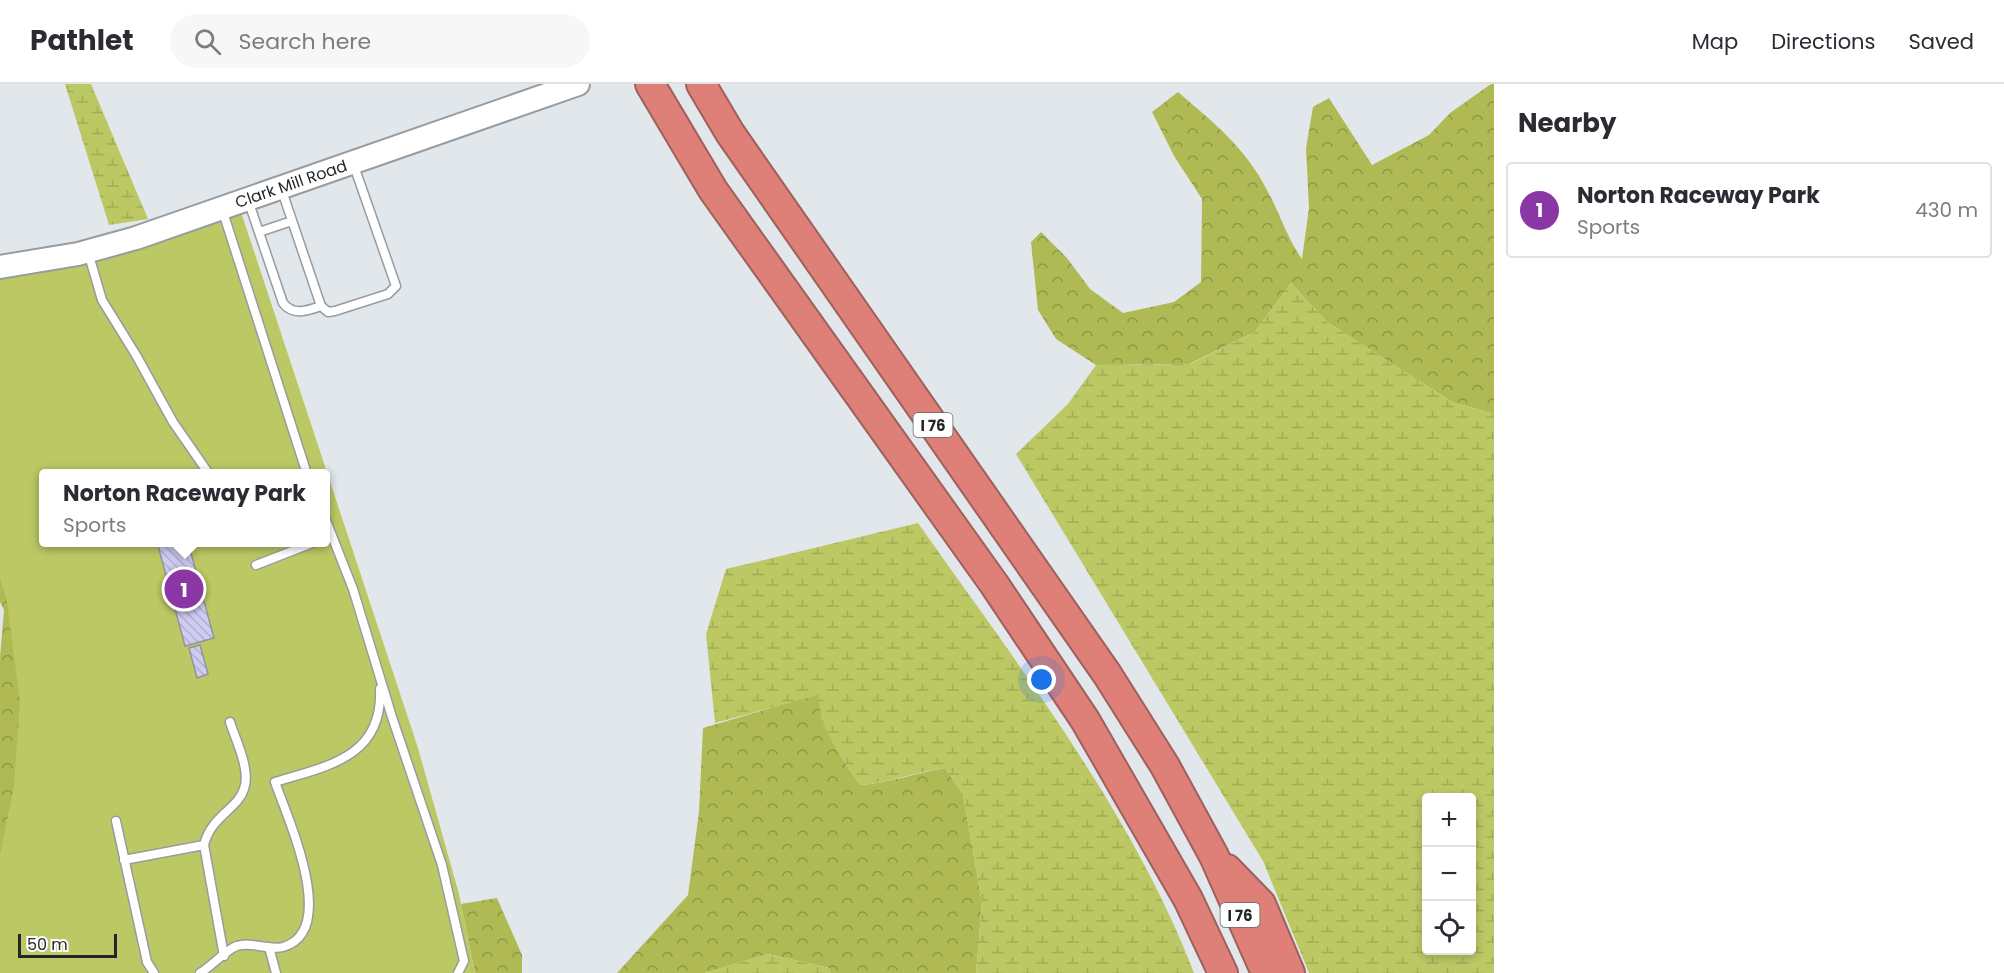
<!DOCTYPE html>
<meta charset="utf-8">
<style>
body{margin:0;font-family:Poppins,sans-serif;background:#f7f7f7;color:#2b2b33}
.controls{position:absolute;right:18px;bottom:18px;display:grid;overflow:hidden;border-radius:6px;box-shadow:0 3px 9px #0003}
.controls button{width:54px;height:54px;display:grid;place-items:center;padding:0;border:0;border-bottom:2px solid #e1e1e2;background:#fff;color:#2b2b33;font:30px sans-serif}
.scale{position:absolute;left:18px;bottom:15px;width:99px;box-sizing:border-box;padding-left:6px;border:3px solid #242628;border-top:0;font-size:16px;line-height:21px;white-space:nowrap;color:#242628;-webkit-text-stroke:4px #fff;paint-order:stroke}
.you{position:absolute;left:1042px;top:596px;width:21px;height:21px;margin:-15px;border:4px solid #fff;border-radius:50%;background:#1a73e8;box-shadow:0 0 0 9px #1a73e833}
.badge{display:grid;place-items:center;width:39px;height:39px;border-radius:50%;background:#8b36a5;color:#fff;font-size:20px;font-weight:700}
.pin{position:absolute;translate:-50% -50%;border:3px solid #fff;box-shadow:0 2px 6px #0006}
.popup{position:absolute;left:39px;top:385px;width:291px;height:78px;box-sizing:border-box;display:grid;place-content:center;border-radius:6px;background:#fff;filter:drop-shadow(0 2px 4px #0005);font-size:20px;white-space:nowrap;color:#7c7c81}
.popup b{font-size:22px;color:#2b2b33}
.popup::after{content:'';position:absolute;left:50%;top:100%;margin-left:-12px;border:12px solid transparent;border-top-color:#fff}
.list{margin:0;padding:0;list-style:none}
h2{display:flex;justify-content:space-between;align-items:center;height:78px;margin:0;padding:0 24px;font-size:26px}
h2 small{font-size:20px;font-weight:400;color:#7c7c81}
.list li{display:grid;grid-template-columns:39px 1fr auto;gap:18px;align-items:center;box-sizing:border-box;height:96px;margin:0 12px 12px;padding:0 12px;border:2px solid #e1e1e2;border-radius:6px}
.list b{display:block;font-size:22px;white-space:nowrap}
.list p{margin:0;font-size:20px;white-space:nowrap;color:#7c7c81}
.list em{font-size:20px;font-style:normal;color:#7c7c81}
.icon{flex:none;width:33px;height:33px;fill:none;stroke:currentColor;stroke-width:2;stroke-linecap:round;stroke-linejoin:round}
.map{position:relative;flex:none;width:1494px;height:889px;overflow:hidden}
header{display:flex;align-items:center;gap:36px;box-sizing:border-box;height:84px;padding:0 30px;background:#fff;border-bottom:2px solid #e1e1e2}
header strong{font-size:28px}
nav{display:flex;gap:33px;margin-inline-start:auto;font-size:21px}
.search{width:420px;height:54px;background:#f7f7f7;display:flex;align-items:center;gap:15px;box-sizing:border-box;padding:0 21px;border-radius:33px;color:#7c7c81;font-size:22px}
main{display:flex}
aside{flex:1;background:#fff}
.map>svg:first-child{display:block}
.forest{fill:url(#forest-crowns)}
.wetland{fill:url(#wetland-marsh);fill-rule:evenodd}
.garden{fill:#bcc864;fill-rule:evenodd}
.building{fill:url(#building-back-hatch);stroke:#94949a;stroke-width:1.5}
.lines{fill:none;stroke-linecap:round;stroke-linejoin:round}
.lane-casing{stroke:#979ca0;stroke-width:11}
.secondary-casing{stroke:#979ca0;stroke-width:26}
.highway-casing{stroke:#9d605c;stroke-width:32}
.lane{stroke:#fff;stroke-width:8}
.secondary{stroke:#fff;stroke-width:22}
.highway{stroke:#de8078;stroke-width:28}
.labels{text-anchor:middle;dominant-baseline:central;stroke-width:4.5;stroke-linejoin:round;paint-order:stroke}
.shield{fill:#fff;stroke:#666768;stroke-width:1.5}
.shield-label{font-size:15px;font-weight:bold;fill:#242628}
.street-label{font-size:16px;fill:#242628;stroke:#fff}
</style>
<header>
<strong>Pathlet</strong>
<div class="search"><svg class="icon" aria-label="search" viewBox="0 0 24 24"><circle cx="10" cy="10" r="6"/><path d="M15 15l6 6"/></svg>Search here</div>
<nav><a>Map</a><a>Directions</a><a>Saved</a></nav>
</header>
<main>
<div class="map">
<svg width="1494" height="889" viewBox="0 0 1494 889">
<defs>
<pattern id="forest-crowns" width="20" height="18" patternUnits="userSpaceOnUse" patternTransform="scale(1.5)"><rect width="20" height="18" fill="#afba55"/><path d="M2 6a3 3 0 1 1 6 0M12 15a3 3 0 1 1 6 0" fill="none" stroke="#8e9746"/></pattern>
<pattern id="wetland-marsh" width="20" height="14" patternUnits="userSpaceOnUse" patternTransform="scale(1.5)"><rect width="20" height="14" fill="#bcc864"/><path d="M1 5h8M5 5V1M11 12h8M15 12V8" fill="none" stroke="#a1ac57"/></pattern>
<pattern id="building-back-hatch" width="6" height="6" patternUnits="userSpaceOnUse" patternTransform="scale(1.5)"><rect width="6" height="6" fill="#ceccf1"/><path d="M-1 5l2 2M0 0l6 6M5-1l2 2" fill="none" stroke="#b1afcf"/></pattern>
</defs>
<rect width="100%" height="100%" fill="#e2e7ec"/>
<!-- forest -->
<path class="forest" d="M1491,0h3v330l-42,-12 -125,-80 -36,-39 -36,49 -66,32 -93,1 -40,-26 -18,-29 -7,-68 10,-10 26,26 23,31 33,24 51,-11 27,-20 1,-83 -28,-43 -22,-44 26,-20c36,31 68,56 90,100 12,22 19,46 34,67l7,-51 -3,-60 7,-41 16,-9 43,67 57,-30 21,-22z
M0,447l52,184 -52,212v-270l4,-47 -4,-8z
M818,610c6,39 20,59 42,91 29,-2 56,-12 85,-17l18,26 19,109 -6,70h-145l-2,-5 -61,-14 -63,19h-88l71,-78 11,-83 4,-84z
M497,814l25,57v18h-47l-14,-69z"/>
<!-- wetland -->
<path class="wetland" d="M65,0h26l57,135 -39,6z
M1291,199l36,39 125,80 42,12v559h-185l-46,-112 -247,-407 52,-50 28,-39 94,-1 65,-32zM1426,714h46v152h-46z
M918,439c98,139 216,292 276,450h-218l6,-70 -19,-109 -18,-26c-29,4 -56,15 -85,17l-23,-34 -15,-30 -4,-26 -103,28 -9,-89 20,-65z
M768,870l61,14 2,5h-126z"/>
<!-- garden -->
<path class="garden" d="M238,119l180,545 41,146 16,79h-475v-118l14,-69 6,-83 -13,-102 -7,-23v-311zM43,390h282v68h-282z"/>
<!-- building -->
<path class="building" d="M157,458h31l26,96 -29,8z
M200,561l8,29 -11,4 -8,-30z"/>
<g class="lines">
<defs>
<path id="lane" d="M281,104l40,118 7,6 7,-1 53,-17 8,-8 -43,-123
M248,116l35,103c10,13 24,8 38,3
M222,125l85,265
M259,148l33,-11
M88,168l14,48 34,55 37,67 36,52
M325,434l28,71 39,128 50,148 22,96 -6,12
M256,481l59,-23
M116,737l31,141 7,11
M204,761c7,-29 34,-36 40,-56 7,-19 -8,-48 -14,-67
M124,776l80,-15 20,111
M269,863l7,26
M200,889c12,-7 28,-25 37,-27 15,-5 31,5 46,1 57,-16 4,-130 -8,-165 53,-16 108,-25 105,-93"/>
<path id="secondary" d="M0,183l78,-13 58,-16 442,-154"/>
<path id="highway" d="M650,0l63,106 281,394 91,136 103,179 35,74
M701,0l29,49 377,541 58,92 49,90 52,117
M1227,785l34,35 29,69"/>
</defs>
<!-- lane casing -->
<use href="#lane" class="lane-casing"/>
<!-- secondary casing -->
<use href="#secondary" class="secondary-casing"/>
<!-- highway casing -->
<use href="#highway" class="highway-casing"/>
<!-- lane -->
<use href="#lane" class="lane"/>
<!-- secondary -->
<use href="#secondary" class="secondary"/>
<!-- highway -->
<use href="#highway" class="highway"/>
</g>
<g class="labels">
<!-- shield labels -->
<g class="shield">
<rect x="913.5" y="329" width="39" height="24" rx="4.5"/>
<rect x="1220.5" y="819" width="39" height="24" rx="4.5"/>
</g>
<g class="shield-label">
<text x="933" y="341">I 76</text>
<text x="1240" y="831">I 76</text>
</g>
<!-- street labels -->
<g class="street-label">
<text transform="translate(291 100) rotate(-19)">Clark Mill Road</text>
</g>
</g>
</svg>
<div class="controls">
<button>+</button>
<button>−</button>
<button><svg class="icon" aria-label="locate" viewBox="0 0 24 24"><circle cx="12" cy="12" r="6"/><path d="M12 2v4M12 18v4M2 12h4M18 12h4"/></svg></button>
</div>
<div class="scale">50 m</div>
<div class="you"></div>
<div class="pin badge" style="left:184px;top:505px">1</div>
<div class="popup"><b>Norton Raceway Park</b>Sports</div>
</div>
<aside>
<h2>Nearby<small></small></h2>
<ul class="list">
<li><span class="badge">1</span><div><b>Norton Raceway Park</b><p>Sports</p></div><em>430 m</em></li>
</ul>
</aside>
</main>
